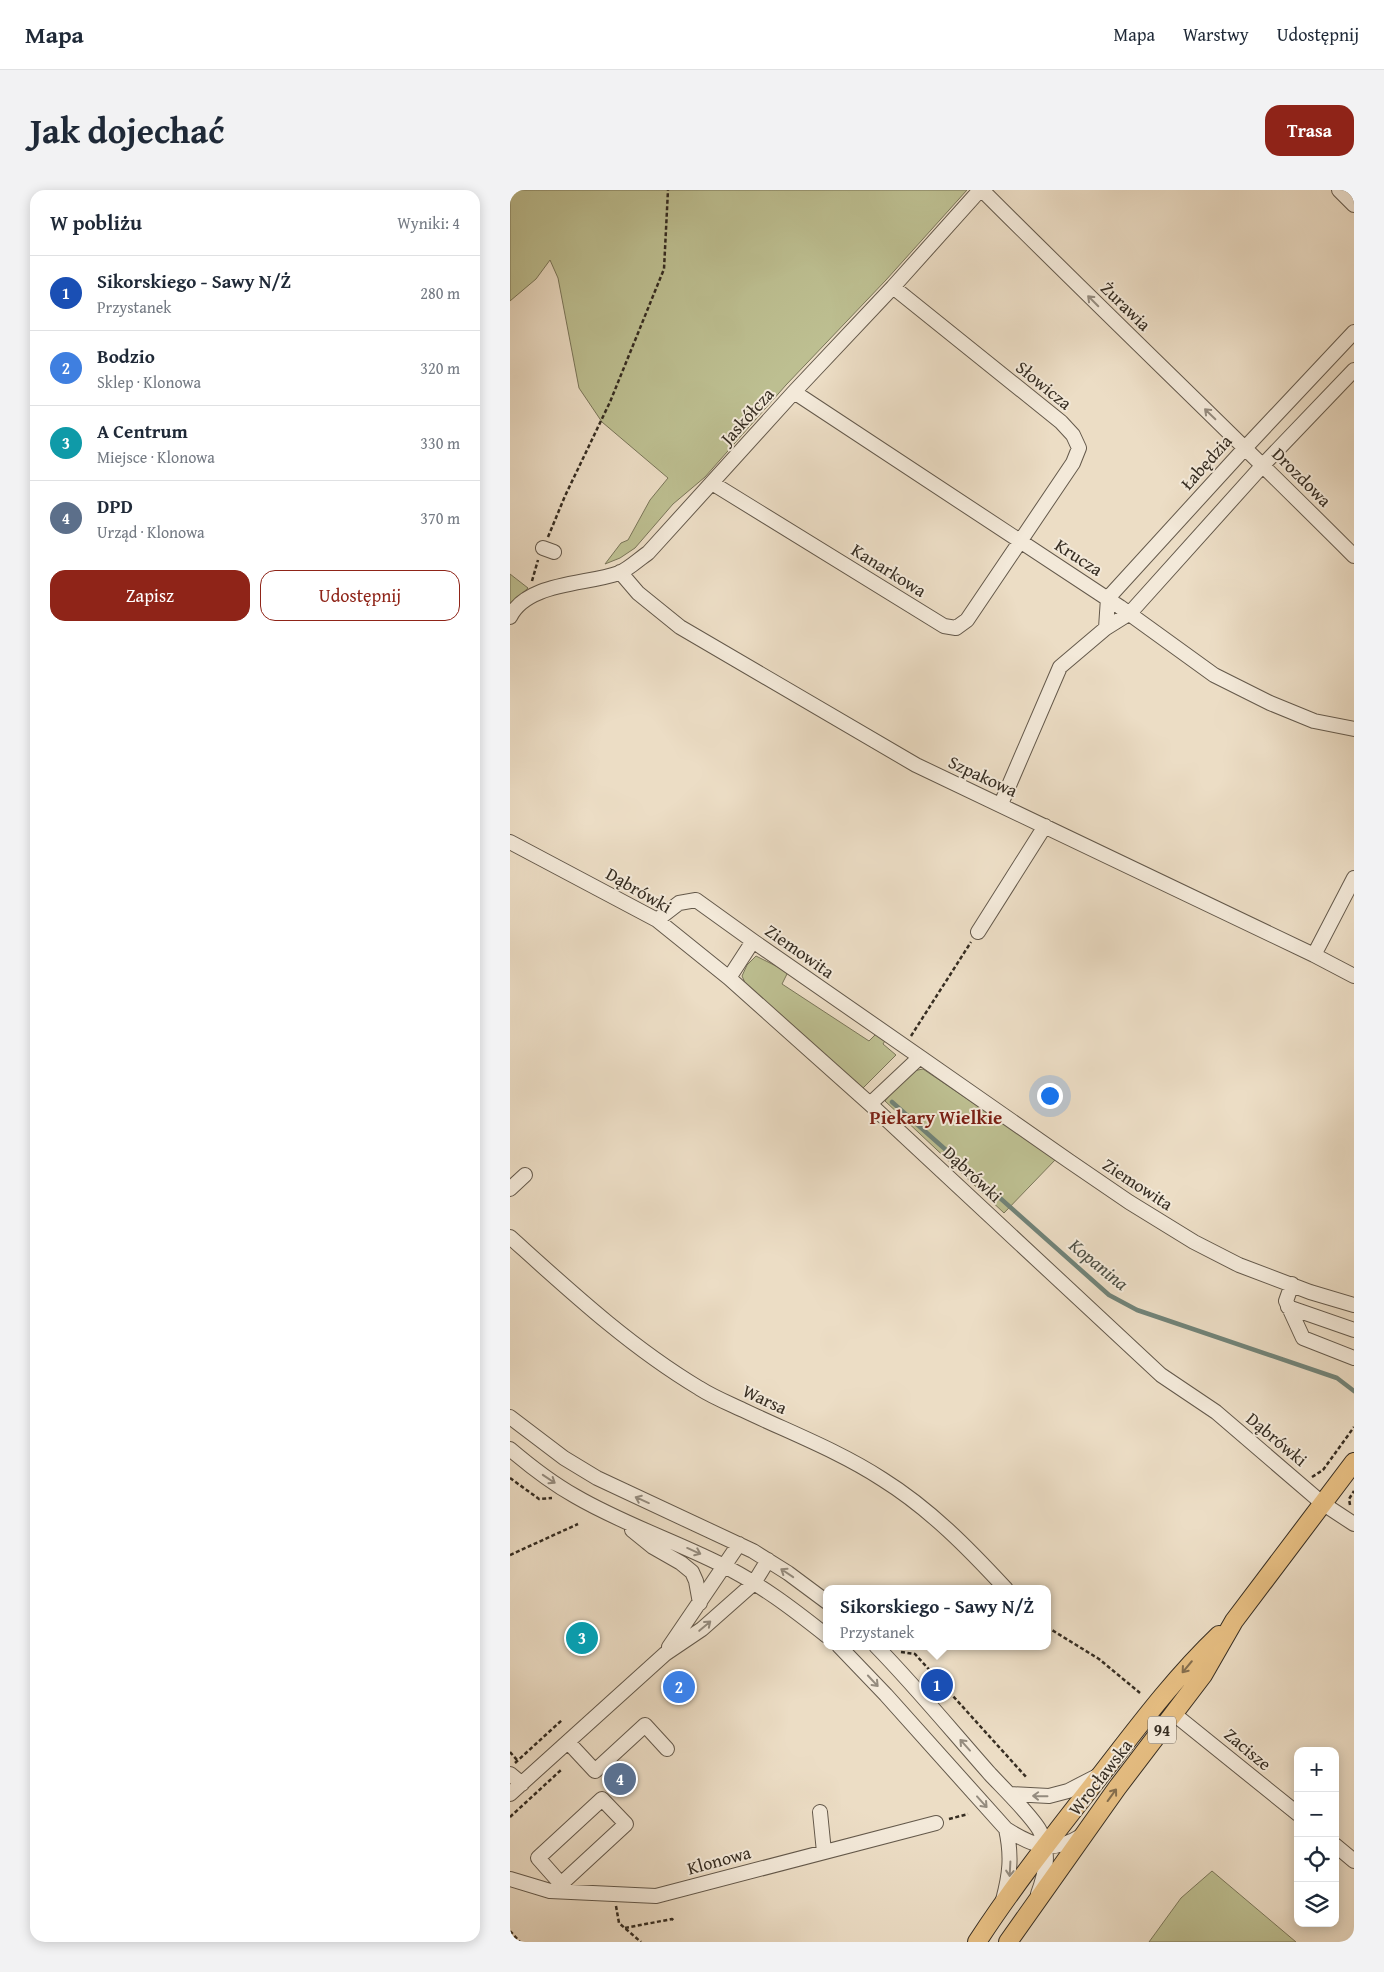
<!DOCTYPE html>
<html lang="pl">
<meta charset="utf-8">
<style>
body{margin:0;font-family:"Gentium Book Plus",serif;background:#f2f2f3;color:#1f2937}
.controls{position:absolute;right:15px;bottom:15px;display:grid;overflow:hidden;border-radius:10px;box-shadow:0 2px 12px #0003}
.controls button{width:45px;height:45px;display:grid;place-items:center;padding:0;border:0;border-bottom:1px solid #e0e1e3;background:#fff;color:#1f2937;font:25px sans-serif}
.you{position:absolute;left:539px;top:905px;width:18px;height:18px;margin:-12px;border:4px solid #fff;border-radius:50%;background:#1a73e8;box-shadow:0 0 0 8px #1a73e833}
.badge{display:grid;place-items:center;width:32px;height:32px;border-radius:50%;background:#8f2418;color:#fff;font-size:16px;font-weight:700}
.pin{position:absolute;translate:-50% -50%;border:2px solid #fff;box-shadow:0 1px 5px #0006}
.popup{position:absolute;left:313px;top:1395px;width:228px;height:65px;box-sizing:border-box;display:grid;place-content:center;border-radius:10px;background:#fff;filter:drop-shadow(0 1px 4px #0005);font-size:16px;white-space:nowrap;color:#747a83}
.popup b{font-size:19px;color:#1f2937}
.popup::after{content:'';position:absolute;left:50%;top:100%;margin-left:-10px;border:10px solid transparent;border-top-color:#fff}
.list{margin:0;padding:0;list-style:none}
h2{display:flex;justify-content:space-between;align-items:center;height:65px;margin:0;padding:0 20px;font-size:21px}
h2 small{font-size:16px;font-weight:400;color:#747a83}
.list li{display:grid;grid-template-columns:32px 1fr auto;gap:15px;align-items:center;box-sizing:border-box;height:75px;padding:0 20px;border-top:1px solid #e0e1e3}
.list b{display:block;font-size:19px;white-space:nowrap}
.list p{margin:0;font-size:16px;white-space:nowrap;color:#747a83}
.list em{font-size:16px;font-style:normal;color:#747a83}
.actions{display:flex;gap:10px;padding:15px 20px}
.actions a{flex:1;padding:11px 0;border:1px solid #8f2418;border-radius:15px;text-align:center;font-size:18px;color:#8f2418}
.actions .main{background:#8f2418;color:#fff}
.icon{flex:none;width:28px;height:28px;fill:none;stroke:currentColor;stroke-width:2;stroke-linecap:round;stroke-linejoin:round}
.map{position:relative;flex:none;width:844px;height:1752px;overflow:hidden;border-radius:15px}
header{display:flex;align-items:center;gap:30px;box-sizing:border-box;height:70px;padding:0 25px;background:#fff;border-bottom:1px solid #e0e1e3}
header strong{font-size:24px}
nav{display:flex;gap:28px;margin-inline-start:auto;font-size:18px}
.intro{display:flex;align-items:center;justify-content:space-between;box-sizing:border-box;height:120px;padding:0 30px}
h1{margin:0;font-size:35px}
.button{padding:12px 22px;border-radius:15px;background:#8f2418;color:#fff;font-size:18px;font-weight:700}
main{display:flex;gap:30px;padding:0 30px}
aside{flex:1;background:#fff;border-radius:15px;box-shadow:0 2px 12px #0003}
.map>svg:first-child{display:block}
.green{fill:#bdbf91;stroke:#7a765a}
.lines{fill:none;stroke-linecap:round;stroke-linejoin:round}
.stream{stroke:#718378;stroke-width:4.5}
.minor-casing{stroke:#64594b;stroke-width:16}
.major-casing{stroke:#362d22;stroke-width:20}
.path{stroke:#362d22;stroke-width:2.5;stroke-dasharray:4 2.5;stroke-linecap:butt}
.minor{stroke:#f3e9d9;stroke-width:14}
.major{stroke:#e6be82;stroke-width:18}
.oneway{stroke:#948b7e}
.oneway2{stroke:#856e4d}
.labels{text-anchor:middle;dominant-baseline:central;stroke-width:4;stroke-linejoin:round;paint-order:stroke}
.shield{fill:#f3e9d9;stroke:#6f6559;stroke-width:1}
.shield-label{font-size:16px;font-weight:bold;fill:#362d22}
.street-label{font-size:18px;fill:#362d22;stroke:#f3e9d9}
.neighbourhood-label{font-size:19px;font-weight:bold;fill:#7a1f14;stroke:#f3e9d9}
.water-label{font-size:19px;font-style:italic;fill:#4f5146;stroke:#f3e9d9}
</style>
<header>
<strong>Mapa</strong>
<nav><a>Mapa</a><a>Warstwy</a><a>Udostępnij</a></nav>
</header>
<div class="intro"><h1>Jak dojechać</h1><a class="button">Trasa</a></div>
<main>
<aside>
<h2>W pobliżu<small>Wyniki: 4</small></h2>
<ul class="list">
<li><span class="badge" style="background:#1a4fb4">1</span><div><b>Sikorskiego - Sawy N/Ż</b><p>Przystanek</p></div><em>280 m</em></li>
<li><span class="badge" style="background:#3f7fe0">2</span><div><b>Bodzio</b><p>Sklep · Klonowa</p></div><em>320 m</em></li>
<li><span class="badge" style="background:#0f9aa8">3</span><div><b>A Centrum</b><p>Miejsce · Klonowa</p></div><em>330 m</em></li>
<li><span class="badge" style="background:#5c6f8a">4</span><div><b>DPD</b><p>Urząd · Klonowa</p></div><em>370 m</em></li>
</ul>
<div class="actions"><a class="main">Zapisz</a><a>Udostępnij</a></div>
</aside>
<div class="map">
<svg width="844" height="1752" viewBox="0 0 844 1752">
<rect width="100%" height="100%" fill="#ecddc5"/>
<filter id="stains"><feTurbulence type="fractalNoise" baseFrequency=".004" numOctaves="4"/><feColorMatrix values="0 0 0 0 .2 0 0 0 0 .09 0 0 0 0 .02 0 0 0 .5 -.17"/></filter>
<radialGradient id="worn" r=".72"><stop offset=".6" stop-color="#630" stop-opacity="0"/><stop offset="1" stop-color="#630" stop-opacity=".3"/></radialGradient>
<!-- green -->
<path class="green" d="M0,0h457l-81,90 -100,105 -81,92 -32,27 -38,44 -15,10 -15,6 16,-21 7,-3 22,-40 18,-22 -66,-56 -23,-34 -21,-110 -8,-18 -14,19 -26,22z
M0,384l18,14 -18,17z
M246,766l32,16 -6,12 87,57 8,-8 9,6 -3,5 13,11 -33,33 -117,-103 -4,-9 5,-11z
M413,879l133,90 -52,54 -119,-112 23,-29z
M702,1681l84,71h-147l32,-44z"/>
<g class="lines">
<!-- stream -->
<path class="stream" d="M382,912l217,193 28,15 200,68 17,13"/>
<defs>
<path id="minor" d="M472,0c123,123 249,243 372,366
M829,0l15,15
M284,202l326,215 94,68 56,28 44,18 40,8
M202,293l232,143 12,2 11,-8 106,-157 6,-15 -6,-13 -12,-13 -168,-135
M33,358l11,4
M110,382l18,21 42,34 236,138 398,190 40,21
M0,427c17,-35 76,-32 109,-44 10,-4 20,-14 29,-20l146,-161 99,-105 87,-97
M596,438l2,-30 137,-150 109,-116
M491,614l59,-137 46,-39 24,-15 133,-148 91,-95
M0,652l147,78 72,58 141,126 291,271 55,37 106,91 32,21
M147,730l22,-17 17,-3 57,41 167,116
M468,742l67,-106
M804,765l40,-77
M219,788l24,-37
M360,914l50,-47 149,104 60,41 65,40 45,23 71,27 44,13
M0,999l15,-14
M0,1047c60,54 119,109 189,151 14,9 29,15 44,22 46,22 96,41 139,69 48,30 86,69 124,110
M782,1094l-6,17 17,37 51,20
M778,1117l66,23
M0,1227l54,41 33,20 156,73 35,22 39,29
M0,1259c20,17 42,34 65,47 46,27 97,44 145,68 39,19 73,45 107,72
M122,1340l21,17 28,16 11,9 4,9 4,22
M329,1456l47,49 120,134c27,17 46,25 75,7
M366,1456c40,41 76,85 114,128 13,14 42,42 50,57 10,22 6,41 -2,63
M159,1457l70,-103
M664,1524l124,100
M58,1552l27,29 50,-46 22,24
M0,1584l12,10
M0,1604l155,-140 37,-25 52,-46 14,-23
M500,1604l39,2 19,-5 31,-16
M92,1609l24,25 -65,60 -23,-26z
M310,1622l4,40
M825,1655l19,16
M0,1689l40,12 106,5 280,-73
M493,1710c7,-26 9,-44 3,-71"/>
<path id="major" d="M467,1752c37,-57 80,-111 122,-165 38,-49 75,-99 120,-142
M498,1752l109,-154 86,-113 31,-54 120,-159"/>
</defs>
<!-- minor casing -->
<use href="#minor" class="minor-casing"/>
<!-- major casing -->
<use href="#major" class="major-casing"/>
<!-- path -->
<path class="path" d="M38,347l17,-41 45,-94 54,-133 4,-79
M22,391l6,-21
M401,846l60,-94
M802,1287l11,-7 31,-43
M0,1288l29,21 13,-1
M840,1315l-1,-6 5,-8
M0,1365l68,-31
M537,1437l52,32 41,34
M391,1462l14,2 112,124
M157,1484l8,8
M0,1562l7,8
M5,1573l47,-43
M99,1599l7,-6
M0,1627l51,-47 -1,-1
M439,1629l19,-5
M106,1716l3,17 22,19
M115,1738l47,-9 2,2
M0,1741l10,11"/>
<!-- minor -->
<use href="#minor" class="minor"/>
<!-- major -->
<use href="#major" class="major"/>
</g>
<!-- one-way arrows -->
<defs><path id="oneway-shaft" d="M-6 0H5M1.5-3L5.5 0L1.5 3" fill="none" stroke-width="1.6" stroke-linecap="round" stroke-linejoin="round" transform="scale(1.25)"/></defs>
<g class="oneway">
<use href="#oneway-shaft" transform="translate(583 111) rotate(-135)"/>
<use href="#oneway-shaft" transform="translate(700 224) rotate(-136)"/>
<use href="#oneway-shaft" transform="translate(39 1289) rotate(34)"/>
<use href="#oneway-shaft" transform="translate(132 1310) rotate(-156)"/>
<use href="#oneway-shaft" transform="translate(184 1361) rotate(24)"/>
<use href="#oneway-shaft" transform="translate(277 1383) rotate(-146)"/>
<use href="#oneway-shaft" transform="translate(195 1436) rotate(-40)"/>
<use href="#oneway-shaft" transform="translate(363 1491) rotate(47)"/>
<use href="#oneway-shaft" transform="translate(455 1555) rotate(-132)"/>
<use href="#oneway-shaft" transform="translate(530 1606) rotate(-179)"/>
<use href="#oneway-shaft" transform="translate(472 1612) rotate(48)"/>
<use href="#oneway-shaft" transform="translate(500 1679) rotate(93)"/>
</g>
<g class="oneway2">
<use href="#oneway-shaft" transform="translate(677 1477) rotate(130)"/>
<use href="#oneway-shaft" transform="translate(602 1605) rotate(-54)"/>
</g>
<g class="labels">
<!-- shield labels -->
<rect class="shield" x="638" y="1526.5" width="28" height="27" rx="4"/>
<g class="shield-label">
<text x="652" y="1540">94</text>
</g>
<!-- street labels -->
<g class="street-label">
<text transform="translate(616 116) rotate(44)">Żurawia</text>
<text transform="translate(534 195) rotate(39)">Słowicza</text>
<text transform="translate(237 226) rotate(-48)">Jaskółcza</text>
<text transform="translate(696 272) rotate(-48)">Łabędzia</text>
<text transform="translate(792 287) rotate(45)">Drozdowa</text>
<text transform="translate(569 367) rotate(33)">Krucza</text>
<text transform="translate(379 380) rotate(32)">Kanarkowa</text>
<text transform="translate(473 586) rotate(25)">Szpakowa</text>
<text transform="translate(129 700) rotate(30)">Dąbrówki</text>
<text transform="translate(290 761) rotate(35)">Ziemowita</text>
<text transform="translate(463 984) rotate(43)">Dąbrówki</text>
<text transform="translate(628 994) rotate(33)">Ziemowita</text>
<text transform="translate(255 1209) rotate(25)">Warsa</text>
<text transform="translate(767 1249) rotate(40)">Dąbrówki</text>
<text transform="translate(738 1559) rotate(40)">Zacisze</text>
<text transform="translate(590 1587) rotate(-52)">Wrocławska</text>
<text transform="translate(209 1670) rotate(-15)">Klonowa</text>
</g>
<!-- neighbourhood labels -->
<g class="neighbourhood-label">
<text x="426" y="927">Piekary Wielkie</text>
</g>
<!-- water labels -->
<g class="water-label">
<text transform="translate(589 1074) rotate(39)">Kopanina</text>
</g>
</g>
<rect width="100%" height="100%" filter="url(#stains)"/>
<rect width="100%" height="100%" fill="url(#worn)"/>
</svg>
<div class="controls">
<button>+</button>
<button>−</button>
<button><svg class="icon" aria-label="locate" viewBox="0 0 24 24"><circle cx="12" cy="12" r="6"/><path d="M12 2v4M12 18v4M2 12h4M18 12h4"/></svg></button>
<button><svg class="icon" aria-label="layers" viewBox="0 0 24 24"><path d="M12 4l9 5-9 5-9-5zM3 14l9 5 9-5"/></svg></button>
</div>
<div class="you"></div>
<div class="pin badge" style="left:427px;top:1495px;background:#1a4fb4">1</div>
<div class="popup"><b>Sikorskiego - Sawy N/Ż</b>Przystanek</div>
<div class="pin badge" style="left:169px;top:1497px;background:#3f7fe0">2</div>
<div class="pin badge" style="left:72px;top:1448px;background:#0f9aa8">3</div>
<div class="pin badge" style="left:110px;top:1589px;background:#5c6f8a">4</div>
</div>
</main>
